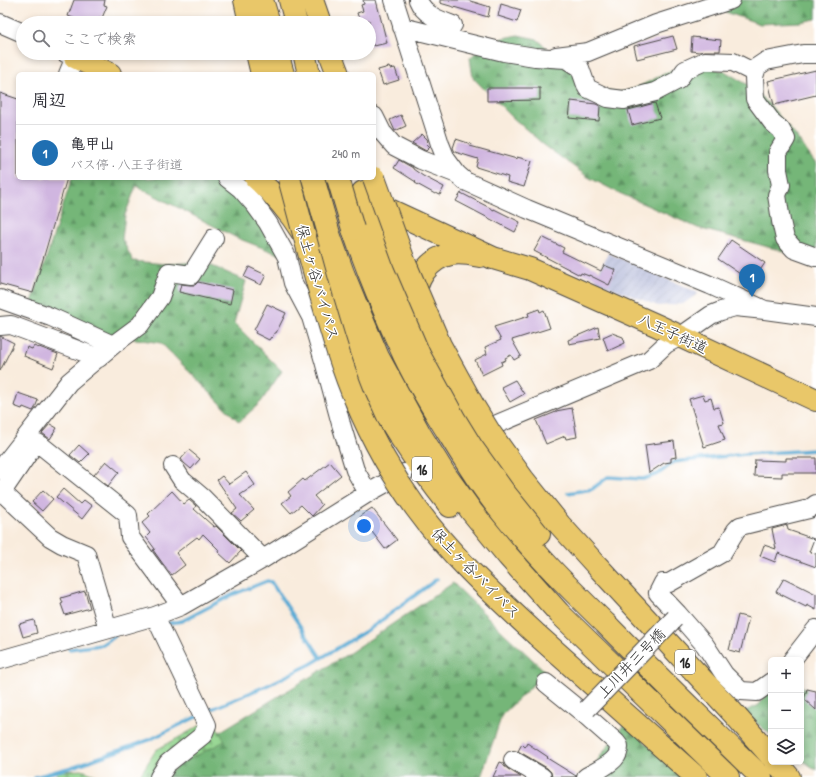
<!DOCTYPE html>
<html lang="ja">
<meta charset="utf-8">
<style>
body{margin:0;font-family:"Patrick Hand","Klee One",sans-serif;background:#f7f7f7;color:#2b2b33}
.controls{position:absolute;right:12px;bottom:12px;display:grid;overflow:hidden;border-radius:6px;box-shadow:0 2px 6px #0003}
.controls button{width:36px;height:36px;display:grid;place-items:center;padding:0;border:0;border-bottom:1px solid #e1e1e2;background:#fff;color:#2b2b33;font:20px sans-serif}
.you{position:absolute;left:364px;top:526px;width:14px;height:14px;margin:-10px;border:3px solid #fff;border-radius:50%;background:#1a73e8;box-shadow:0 0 0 6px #1a73e833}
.badge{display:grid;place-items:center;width:26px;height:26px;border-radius:50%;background:#1f6fb2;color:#fff;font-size:13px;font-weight:700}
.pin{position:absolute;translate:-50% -33px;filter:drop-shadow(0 1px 2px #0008)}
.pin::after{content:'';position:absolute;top:21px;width:14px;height:12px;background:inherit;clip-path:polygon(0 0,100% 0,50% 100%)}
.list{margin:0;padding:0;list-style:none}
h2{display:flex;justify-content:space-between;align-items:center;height:52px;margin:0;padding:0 16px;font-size:17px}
h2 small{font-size:13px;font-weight:400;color:#7c7c81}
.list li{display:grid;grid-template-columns:26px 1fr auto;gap:12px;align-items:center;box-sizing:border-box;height:56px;padding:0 16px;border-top:1px solid #e1e1e2}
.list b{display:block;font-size:15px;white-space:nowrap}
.list p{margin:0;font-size:13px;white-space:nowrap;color:#7c7c81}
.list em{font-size:13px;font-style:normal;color:#7c7c81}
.icon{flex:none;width:22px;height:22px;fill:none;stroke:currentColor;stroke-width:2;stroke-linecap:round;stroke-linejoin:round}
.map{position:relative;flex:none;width:816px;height:777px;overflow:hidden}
.search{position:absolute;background:#fff;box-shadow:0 2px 6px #0003;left:16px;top:16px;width:360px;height:44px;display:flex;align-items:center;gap:10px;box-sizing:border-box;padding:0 14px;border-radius:22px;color:#7c7c81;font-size:15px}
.panel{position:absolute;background:#fff;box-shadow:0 2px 6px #0003;left:16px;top:72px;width:360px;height:108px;border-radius:6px}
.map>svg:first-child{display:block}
.industrial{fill:url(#industrial-furrows)}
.forest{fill:url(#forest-firs);stroke:#507052}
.cemetery{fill:url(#cemetery-stones);stroke:#5e805c}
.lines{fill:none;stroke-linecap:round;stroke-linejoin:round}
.stream{stroke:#59aad4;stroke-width:3.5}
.building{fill:#d0b6e0}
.minor-casing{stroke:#4a4846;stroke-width:20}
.highway-casing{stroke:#4a4846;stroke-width:24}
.minor{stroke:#fff;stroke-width:18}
.highway{stroke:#e9c769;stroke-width:22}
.minor-bridge-casing{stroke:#4a4846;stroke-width:20;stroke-linecap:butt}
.highway-bridge-casing{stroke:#4a4846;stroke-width:24;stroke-linecap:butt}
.minor-bridge{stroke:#fff;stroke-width:18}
.highway-bridge{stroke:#e9c769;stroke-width:22}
.labels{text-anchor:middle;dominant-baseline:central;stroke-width:3;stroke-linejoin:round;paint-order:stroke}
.shield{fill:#fff;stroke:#6b6b6b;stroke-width:1}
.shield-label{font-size:14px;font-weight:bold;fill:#2b2b2b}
.street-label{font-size:15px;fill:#2b2b2b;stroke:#fff}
</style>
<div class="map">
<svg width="816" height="777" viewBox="0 0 816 777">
<defs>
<pattern id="industrial-furrows" width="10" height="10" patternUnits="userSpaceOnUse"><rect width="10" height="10" fill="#bec3de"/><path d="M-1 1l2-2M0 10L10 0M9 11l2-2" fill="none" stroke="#a3a8bf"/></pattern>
<pattern id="forest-firs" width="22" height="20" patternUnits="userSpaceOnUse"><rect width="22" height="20" fill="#74b678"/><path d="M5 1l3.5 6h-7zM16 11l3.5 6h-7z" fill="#5f9463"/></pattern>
<pattern id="cemetery-stones" width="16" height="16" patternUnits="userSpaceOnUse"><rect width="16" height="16" fill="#91d48c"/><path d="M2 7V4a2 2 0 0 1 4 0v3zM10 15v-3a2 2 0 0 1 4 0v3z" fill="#7db679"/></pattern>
</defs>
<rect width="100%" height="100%" fill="#fff"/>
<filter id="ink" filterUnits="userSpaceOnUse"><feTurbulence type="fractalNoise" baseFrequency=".025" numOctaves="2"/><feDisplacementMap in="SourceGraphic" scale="8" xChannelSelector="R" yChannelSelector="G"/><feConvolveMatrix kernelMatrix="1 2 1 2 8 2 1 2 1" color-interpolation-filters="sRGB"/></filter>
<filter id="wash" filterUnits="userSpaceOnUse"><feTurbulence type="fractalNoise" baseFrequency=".012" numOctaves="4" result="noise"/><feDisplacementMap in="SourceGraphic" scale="16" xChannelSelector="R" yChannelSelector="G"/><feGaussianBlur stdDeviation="0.9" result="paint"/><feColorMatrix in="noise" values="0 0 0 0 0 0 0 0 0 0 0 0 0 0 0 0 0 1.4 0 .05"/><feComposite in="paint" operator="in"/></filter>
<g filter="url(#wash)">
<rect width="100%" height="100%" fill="#f9ecdd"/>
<!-- industrial -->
<path class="industrial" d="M608,253l91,40 -16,11 -25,2 -63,-25z"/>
<!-- forest -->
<path class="forest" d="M712,0h104v19l-16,3 -40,2 -43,-15z
M518,35l19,4 43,40 16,11 28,2 16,-6 48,-24 9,1 29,9 27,16 16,16 26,31 21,29v99l-11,-6 -107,-29 -81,-36 -29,-15 -44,-32 -32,-28 -39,-39 -3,-20 12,-11 21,-9z
M72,178h150l26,23 33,54 -44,-17 -101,-52 -11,29 -3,24 11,22 33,3 37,-2 43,19 -12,42 48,48 -21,31 -22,20 -78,-79 -50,-8 -79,-33z
M453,583l53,52 40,37 -44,43 -21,62h-315l37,-35 148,-90z
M801,686l6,4 9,8v72l-15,-11z
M771,688v47l-28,-23 16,-7z
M625,723l57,54h-95l14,-22z"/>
<!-- cemetery -->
<path class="cemetery" d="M212,719l13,22 -51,26 -8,10h-27l17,-27z
M82,770l19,7h-45l2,-6z"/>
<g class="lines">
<!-- stream -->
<path class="stream" d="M568,493l24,-4 16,-12 35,2 15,-5 16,-12 72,-8 70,-4
M164,624l18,-3 50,-26 35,-14 4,1 50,76
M69,649l32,-4 14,-9
M207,711l59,-25 45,-22 60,-36 66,-49
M35,777l37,-10 77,-27 49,-24"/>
</g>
<g id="blocks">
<!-- building -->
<path class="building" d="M74,0h31l-1,5 3,1 -5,12 -3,-1 -3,6h-10l-18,-7z
M363,0h13l11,43 -13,3v-1l-5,1v-26l-9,2 -3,-9 6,-2 -2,-6 3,-1z
M440,0h27l23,7 -2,10 -48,-14z
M501,4l20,6 -4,12 -19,-6z
M673,36l4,13 -40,10 -3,-13z
M692,37l29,3 -1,11h-15l-6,1 -8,-1z
M389,67l1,2 5,-1 4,12 -16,5 -5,-15z
M816,70v25l-42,10 -6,-24z
M487,88h53v12l-53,1z
M0,93l18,6v79h49l-34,115 -33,-9z
M571,101l25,3 4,2 -1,15 -30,-3z
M655,103l5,15 -28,7 -4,-15z
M401,115l5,11 -11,5 -5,-11z
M422,134l5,5 1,2 -2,2 4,4 -4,4 -14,-8z
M456,139l15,5 -1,2 47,13v-2l15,4 -8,26 -17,-5 1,-5 -32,-10 2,-8 -23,-7 -2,-4z
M399,160l14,8v1l10,7 21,11 -4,8 -4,-2 -1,1 -20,-11 1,-1 -22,-14z
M461,193l33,17v-1l26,13 -5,10 -59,-31z
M542,237l22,11 -2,4 39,19 3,-6 12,5 -7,15 -20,-10v1l-8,-3 -1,2 -46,-24z
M731,240l34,23 -13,19 -34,-23z
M249,267l17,8 -5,10 -17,-8z
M198,282l35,8 -3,14 -51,-12 2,-8 9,1h5z
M267,304l19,9 -10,20h-2l-2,5 -1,-1 -2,3 -14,-7 1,-2 -2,-1z
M539,309l1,3 4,-2 6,18 -38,12 9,16 -7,4 -3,-5 -6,3 1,2 -5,2 1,3 -20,10 -7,-15 12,-6 -2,-7 16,-7 -7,-13 35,-11 -1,-3z
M598,327l2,11 -31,6 -1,-4z
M612,333l11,4 2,6 -17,8 -5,-14z
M0,336l14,7 -14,28z
M34,346l4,2 1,-1 19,7 -5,14 -29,-12 3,-9 5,2z
M515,380l9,14 -14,8 -9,-15z
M18,393l20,7 -3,8 -2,3 -10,-4 -1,2 -8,-3z
M703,395l2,5 6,-2 3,10 5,-1 5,16 -5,1 6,16 -21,7 -15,-48z
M572,408l5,29 -11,2 -1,-3 -19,8 -10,-24 20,-8v-1z
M50,424l7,4 -7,11 -8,-6z
M674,441l2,16 -5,1v4l-7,1 -15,10 -4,-28z
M79,445l10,9 -9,9 -10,-8z
M189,450l11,9 -9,10 -7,-6 -3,-4z
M786,458h30v15h-34v4l-28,-1 1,-16 31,1z
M106,461l13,11 -11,14 -14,-11z
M330,462l11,13 -27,21 8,9 -10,11 -11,-11 -10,8 -9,-10 9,-7 -3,-4 15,-13 2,2z
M246,472l9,13 -15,10 14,15 -13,11 -9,-8 5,-4 -20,-29 5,-4 7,8z
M63,489l17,15 4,-4 8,6 -10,13 -26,-22z
M43,490l10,9 -11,12 -10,-9z
M172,491l12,13 5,-4 6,5 1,1 -2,3 20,18 2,-1 25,25 -11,12 -12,-11 1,-2 -16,-16 -4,5 -2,-2 -21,16 9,12 -13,10 -9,-11 -10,-14 2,-1 -9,-12 4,-4 -8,-10 8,-7 -2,-2z
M372,508l25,32 -12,9 -25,-33z
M787,525l1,5 26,9 -5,13 7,1v14l-38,-14 -3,9 -15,-6 4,-11 12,4 -4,-20z
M784,578l32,16v16l-9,-5 -1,2 -30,-15z
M85,591l5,17 -25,7 -4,-11 2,-1 -2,-5z
M738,615l11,3 -9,35 -11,-3z
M34,620l3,13 -14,4 -4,-13z
M807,689l9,2v19l-12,-11z
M527,743l21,14 -1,1 29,18v1h-24l-1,-5 -4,-4 -29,-17 4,-7 3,3z
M500,762l3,1 1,3 4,3 13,8h-28z"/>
</g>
</g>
<g filter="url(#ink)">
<use href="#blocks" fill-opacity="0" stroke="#4a4846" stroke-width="1"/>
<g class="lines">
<defs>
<path id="minor" d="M394,0l46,144 6,15 11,15 8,7 62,28 183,76 55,25
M418,0c6,15 21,20 35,25
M0,23l23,10
M402,27l102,25 31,5 31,2 14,9 7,20 21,10 16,2 31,-8 23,-12 7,-10 20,-9 28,1 22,11
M65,53l10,4 -7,17
M816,54h-13l-37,7 -9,6 -3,10 1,22 17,23 9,8 5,9 -8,13v18l3,15 -4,10 4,26 4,18 9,10 22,8
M556,56l32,-4 68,-28 75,-24
M374,116l8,16 12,14 27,14 36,14
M227,178l14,11 14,16 13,18 19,34 6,26 18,34 13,44 17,63 14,46 13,23
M0,299l51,18 62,28
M0,326l11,-1 88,33
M483,430l166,-70 17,-16 15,-8 30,-21 10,-4 14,-4 30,3 51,7
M173,466l9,14 20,17 61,62
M0,470l69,-88 44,-37 27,-20 20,-28 9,-25 22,3 23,-37
M155,616l52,109 -4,10 -35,28 -9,14
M108,629l-22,-75 -24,-10 -12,-7 -48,-45 30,-44 6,-5 90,72 2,22 51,69
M0,660l155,-44 26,-10 82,-47 105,-66 36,-20
M792,660l24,-31
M771,682l-14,10 -16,-1 -17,-17 -19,-29 -27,-31 -20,-21 5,-10h6l53,-30 14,-23 4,-4 69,-17 7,-5
M546,683l37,30
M513,760l29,17
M586,777c7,-4 24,-12 29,-19 3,-3 4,-7 4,-12l-3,-4 -33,-29 4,-4"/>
<path id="highway" d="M245,0l5,23
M262,0l7,23
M290,0l6,23
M312,0l8,23
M257,53l5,21
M277,53l6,21
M304,53l5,21
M330,53l8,21
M75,57l35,17
M256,178c18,16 33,33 46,54
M333,178c-9,11 -21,20 -23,35 -2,17 8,40 13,56 8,25 17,50 27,74 4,9 7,17 11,26 25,49 55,94 89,137
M363,192l24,68 25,63 17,37 57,101 21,32 32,41
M372,202l121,56 37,11 128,57 158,74
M353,229c15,43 32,85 51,126 14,29 31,57 48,84 14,23 28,46 45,67 32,42 70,80 108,117 51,52 104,103 156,154
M329,234l14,39 16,39 19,45 42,77 24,39 28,39 36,44 51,57 169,164
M414,303c1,-22 13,-44 37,-49 9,-2 19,0 29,2
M599,568l134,145 38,43
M537,635l159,142
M776,762l13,15"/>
</defs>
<!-- minor casing -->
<use href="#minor" class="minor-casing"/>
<!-- highway casing -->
<use href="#highway" class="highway-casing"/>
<!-- minor -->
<use href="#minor" class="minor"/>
<!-- highway -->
<use href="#highway" class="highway"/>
<defs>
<path id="minor-bridge" d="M587,709l88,-91"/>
<path id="highway-bridge" d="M289,178c12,44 23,88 36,131 9,31 18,62 31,92 16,38 36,74 60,107 35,48 78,87 121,127
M313,178l16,56
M338,178l15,51
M374,178l30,83 36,84 34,62 16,26 33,46 37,46 39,43"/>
</defs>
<!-- minor-bridge casing -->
<use href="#minor-bridge" class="minor-bridge-casing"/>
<!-- highway-bridge casing -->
<use href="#highway-bridge" class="highway-bridge-casing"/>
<!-- minor-bridge -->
<use href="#minor-bridge" class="minor-bridge"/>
<!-- highway-bridge -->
<use href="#highway-bridge" class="highway-bridge"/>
</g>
</g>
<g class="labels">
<!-- shield labels -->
<g class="shield">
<rect x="412" y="457" width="20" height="24" rx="3"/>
<rect x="675" y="650" width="20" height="24" rx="3"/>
</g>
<g class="shield-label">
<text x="422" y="469">16</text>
<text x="685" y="662">16</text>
</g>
<!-- street labels -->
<g class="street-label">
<text transform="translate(318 282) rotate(74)">保土ヶ谷バイパス</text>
<text transform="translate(673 333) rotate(25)">八王子街道</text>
<text transform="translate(476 573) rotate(46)">保土ヶ谷バイパス</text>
<text transform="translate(631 663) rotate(-46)">上川井三号橋</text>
</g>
</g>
</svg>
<div class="controls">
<button>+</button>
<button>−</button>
<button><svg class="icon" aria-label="layers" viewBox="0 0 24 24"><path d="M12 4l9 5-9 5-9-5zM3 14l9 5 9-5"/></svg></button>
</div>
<div class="you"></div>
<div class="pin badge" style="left:752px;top:297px">1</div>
<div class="search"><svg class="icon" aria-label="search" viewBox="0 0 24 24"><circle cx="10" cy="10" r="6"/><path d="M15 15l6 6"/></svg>ここで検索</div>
<section class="panel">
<h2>周辺<small></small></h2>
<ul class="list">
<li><span class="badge">1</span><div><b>亀甲山</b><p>バス停 · 八王子街道</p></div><em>240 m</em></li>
</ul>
</section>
</div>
